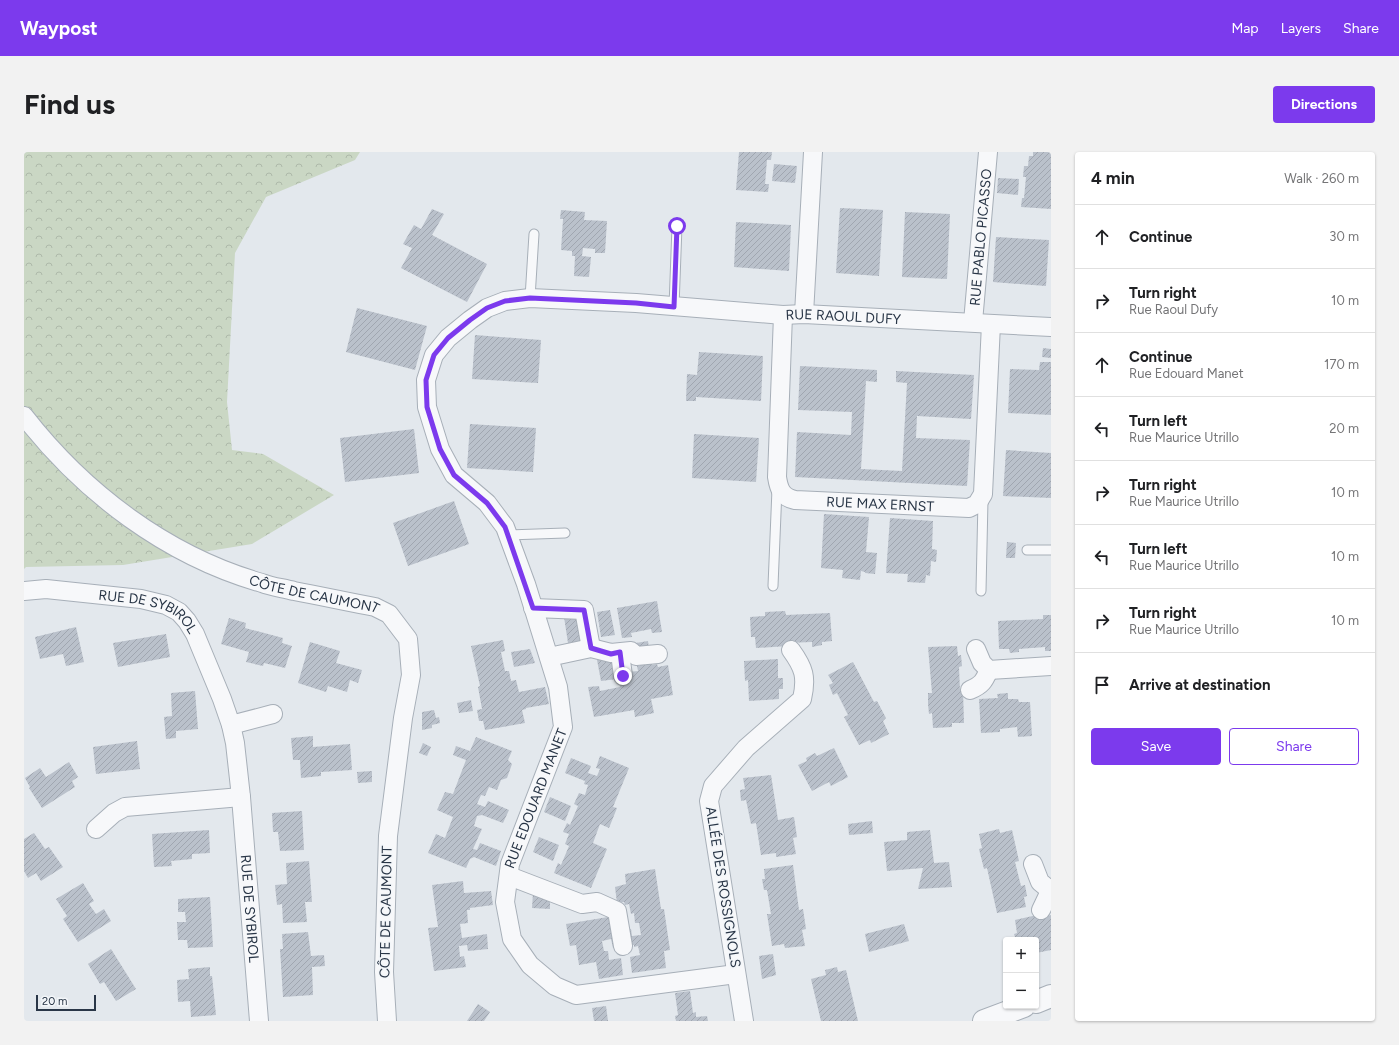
<!DOCTYPE html>
<meta charset="utf-8">
<style>
body{margin:0;font-family:Figtree,sans-serif;background:#f2f2f2;color:#202124}
.controls{position:absolute;right:12px;bottom:12px;display:grid;overflow:hidden;border-radius:4px;box-shadow:0 1px 3px #0004}
.controls button{width:36px;height:36px;display:grid;place-items:center;padding:0;border:0;border-bottom:1px solid #e0e0e0;background:#fff;color:#202124;font:20px sans-serif}
.scale{position:absolute;left:12px;bottom:10px;width:60px;box-sizing:border-box;padding-left:4px;border:2px solid #293647;border-top:0;font-size:11px;line-height:14px;white-space:nowrap;color:#293647;-webkit-text-stroke:3px #f3f6f9;paint-order:stroke}
.stop{position:absolute;width:12px;height:12px;margin:-9px;border:3px solid #7c3aed;border-radius:50%;background:#fff}
.stop.end{background:#7c3aed;border-color:#fff;box-shadow:0 1px 4px #0008}
.list{margin:0;padding:0;list-style:none}
h2{display:flex;justify-content:space-between;align-items:center;height:52px;margin:0;padding:0 16px;font-size:17px}
h2 small{font-size:13px;font-weight:400;color:#757577}
.list li{display:grid;grid-template-columns:26px 1fr auto;gap:12px;align-items:center;box-sizing:border-box;height:64px;padding:0 16px;border-top:1px solid #e0e0e0}
.list b{display:block;font-size:15px;white-space:nowrap}
.list p{margin:0;font-size:13px;white-space:nowrap;color:#757577}
.list em{font-size:13px;font-style:normal;color:#757577}
.actions{display:flex;gap:8px;padding:12px 16px}
.actions a{flex:1;padding:9px 0;border:1px solid #7c3aed;border-radius:4px;text-align:center;font-size:14px;color:#7c3aed}
.actions .main{background:#7c3aed;color:#fff}
.icon{flex:none;width:22px;height:22px;fill:none;stroke:currentColor;stroke-width:2;stroke-linecap:round;stroke-linejoin:round}
.map{position:relative;flex:none;width:1027px;height:869px;overflow:hidden;border-radius:4px}
header{display:flex;align-items:center;gap:24px;box-sizing:border-box;height:56px;padding:0 20px;background:#7c3aed;color:#fff}
header strong{font-size:19px}
nav{display:flex;gap:22px;margin-inline-start:auto;font-size:14px}
.intro{display:flex;align-items:center;justify-content:space-between;box-sizing:border-box;height:96px;padding:0 24px}
h1{margin:0;font-size:28px}
.button{padding:10px 18px;border-radius:4px;background:#7c3aed;color:#fff;font-size:14px;font-weight:700}
main{display:flex;gap:24px;padding:0 24px}
aside{flex:1;background:#fff;border-radius:4px;box-shadow:0 1px 3px #0004}
.map>svg:first-child{display:block}
.forest{fill:url(#forest-crowns)}
.building{fill:url(#building-hatch)}
.lines{fill:none;stroke-linecap:round;stroke-linejoin:round}
.service-casing{stroke:#a7afb8;stroke-width:11}
.minor-casing{stroke:#a7afb8;stroke-width:20}
.tertiary-casing{stroke:#a7afb8;stroke-width:24}
.service{stroke:#f7f8fa;stroke-width:9}
.minor{stroke:#f7f8fa;stroke-width:18}
.tertiary{stroke:#f7f8fa;stroke-width:22}
.route{stroke:#7c3aed;stroke-width:5}
.labels{text-anchor:middle;dominant-baseline:central;stroke-width:3;stroke-linejoin:round;paint-order:stroke}
.street-label{font-size:14px;fill:#293647;stroke:#f3f6f9}
</style>
<header>
<strong>Waypost</strong>
<nav><a>Map</a><a>Layers</a><a>Share</a></nav>
</header>
<div class="intro"><h1>Find us</h1><a class="button">Directions</a></div>
<main>
<div class="map">
<svg width="1027" height="869" viewBox="0 0 1027 869">
<defs>
<pattern id="forest-crowns" width="20" height="18" patternUnits="userSpaceOnUse"><rect width="20" height="18" fill="#cad7c4"/><path d="M2 6a3 3 0 1 1 6 0M12 15a3 3 0 1 1 6 0" fill="none" stroke="#aeb9aa"/></pattern>
<pattern id="building-hatch" width="6" height="6" patternUnits="userSpaceOnUse"><rect width="6" height="6" fill="#bac1cb"/><path d="M-1 1l2-2M0 6l6-6M5 7l2-2" fill="none" stroke="#a0a6b0"/></pattern>
</defs>
<rect width="100%" height="100%" fill="#e3e8ed"/>
<!-- forest -->
<path class="forest" d="M0,0h336l-5,8 -89,37 -31,56 -8,149 5,48 31,4 71,41 -82,49 -129,21 -97,2 -2,2z"/>
<!-- building -->
<path class="building" d="M715,0h33l-1,8h-4l-2,24h4l-1,8 -32,-2z
M1009,0h18v57l-30,-2 1,-9h2l2,-21h-3l1,-11h4l1,-10h4z
M750,12l23,2 -2,17 -23,-2z
M974,26l21,1 -1,16 -21,-2z
M816,56l43,2 -4,66 -43,-3z
M408,57l12,5 -12,21 55,29 -20,38 -66,-34 11,-20 -9,-4 11,-19 7,4z
M537,58l24,2 -1,8 23,1 -2,32h-10v-4l-12,-1 -1,8 9,1 -2,20 -15,-1 1,-20h-3v-5l-11,-1 2,-31h-3z
M881,60l45,2 -3,65 -45,-2z
M712,70l55,3 -2,46 -55,-4z
M972,85l53,3 -3,46 -53,-4z
M333,156l70,18 -12,44 -69,-18z
M451,183l66,5 -3,43 -66,-4z
M1019,196l8,1v9l-9,-1z
M675,200l64,4 -2,45 -65,-4v4h-10l1,-27 10,1z
M1016,210h11v53l-43,-2 2,-44 29,1z
M776,214l77,4v12l-11,-1 -5,88 41,2 5,-88 -11,-1v-11l78,4 -3,44 -54,-3 -1,22 54,2 -3,46 -172,-9 2,-45 54,3 1,-23 -54,-2z
M446,272l66,4 -3,44 -66,-4z
M390,277l5,44 -74,9 -5,-44z
M670,282l65,4 -3,44 -64,-4z
M982,298l45,3v45l-48,-2z
M430,349l15,43 -61,22 -15,-43z
M800,362l45,3 -3,35 11,1 -2,21 -10,-1v-1l-4,-1 -1,9 -18,-2 1,-8 -22,-2z
M866,366l43,3 -1,28 5,1 -1,12 -5,-1 -1,15 -4,-1 -1,8 -18,-1 1,-8 -22,-1z
M983,390l9,1 -1,15h-9z
M633,449l5,31 -10,1 -1,-4 -20,4 1,4 -10,1 -5,-30z
M586,458l5,25 -14,2 -4,-25z
M761,459l1,4 44,-2 2,28 -10,1v3l-10,2v-5l-25,1 1,3 -32,2 -1,-11h-4l-1,-20 15,-1v-4z
M555,462l4,28 -15,1 -4,-26z
M1019,463h8v36h-6v-4l-26,2v3l-9,1 -1,-4h-10l-1,-28 45,-2z
M205,466l17,5 -1,5 38,10 -1,5 10,3 -7,22 -21,-5 -1,3 -17,-4 3,-10 -28,-8z
M52,475l8,35 -18,4 -3,-12 -23,5 -5,-22z
M142,482l4,23 -52,10 -5,-24z
M479,488l2,11 -4,1 4,19h4l2,10 5,-1 3,12 26,-5 4,17 -23,4v1l-4,1 3,13 -40,7 -2,-9h-4l-2,-11 5,-1 -4,-22 2,-1 -9,-40z
M624,489l1,8 -12,2 -1,-8z
M286,490l30,9 -4,12 26,7 -4,13 -8,-3 -3,12 -19,-6 -2,6 -28,-9z
M933,494l1,10 3,-1 1,11 -3,1 1,24h3l1,32h-12v4l-19,1 -1,-15 -3,1 -1,-10v-11h4l-4,-46z
M506,497l5,14 -21,4 -3,-15z
M587,505l3,3 3,19 -16,2 -4,-21z
M627,506l1,7 5,-1 1,3 10,-2 5,30 -22,4 3,14 -19,4 -1,-7 -40,7 -6,-30 11,-1 1,5 20,-4 -1,-5 9,-10 10,-1 -1,-5h3l-1,-6z
M754,507v19h5v11h-4v10l-30,2 -1,-21 -3,1 -1,-20z
M829,510l21,40 3,-1 9,17 -3,3 6,13 -18,9 -1,-3 -11,5 -15,-28 4,-2 -11,-22 -4,2 -4,-10 4,-2 -5,-8z
M171,539l3,38 -22,2v7l-10,1 -2,-22 8,-1 -1,-23z
M984,541v6h10l1,3h11l2,34 -14,1 -1,-10 -17,2v3l-19,1 -2,-34 19,-1 -1,-4z
M447,548l2,11 -14,2 -2,-10z
M410,558l2,8 3,-1 1,6 -8,2v3l-10,2v-18z
M289,584v11l37,-3 2,26 -31,2v4l-20,2 -1,-18h-7l-2,-22z
M452,585l36,14 -4,9 4,4 -5,14 -6,2 -4,10 -8,-3 -4,9 -4,-1 -4,9 8,3 3,-6 21,9 -6,13 -21,-8 -5,1 -3,10 8,3 -9,20 4,1 3,-7 21,8 -5,15 -22,-9 -4,2 -4,9 -38,-15 8,-19 9,4 8,-21 -16,-7 8,-18 8,2 13,-34 -13,-5 3,-9 14,5z
M113,589l3,28 -44,5 -3,-27z
M399,591l8,4 -4,9 -8,-3z
M810,596l14,29 -17,9 -2,-4 -17,9 -14,-26 9,-4 -1,-3 9,-5 2,3z
M576,604l29,12 -16,39 4,1 -8,20 -9,-4 -7,19 14,6 -16,39 -37,-15 4,-10 3,2 8,-19 -4,-2 4,-10 -6,-2 4,-9 3,2 8,-19 -4,-2 5,-11 6,2 3,-10 -4,-1 1,-3 -20,-8 6,-15 20,8 -3,7 9,3 3,-7 -4,-1z
M45,610l9,15 -6,4 3,6 -33,21 -13,-20 1,-1 -5,-9 15,-10 6,9z
M348,619v11l-14,1 -1,-11z
M747,623l7,45 16,-3 3,20 -4,1 3,16 -20,3v-4l-15,2 -5,-32 -5,1 -5,-24 -5,1 -1,-11 5,-1 -2,-11z
M526,645l21,9 -6,15 -21,-9z
M278,659l2,39 -24,1 -2,-19h-5l-1,-19z
M848,669l1,12 -24,2 -1,-11z
M975,677l1,4 12,-3 7,31 -4,1 6,24 4,-1 2,11 -3,1 2,10 -29,6 -10,-45 -3,1 -5,-20 3,-1 -3,-14z
M185,678l1,23 -18,1v5l-21,2 1,5 -18,1 -2,-33z
M906,678l4,33 15,-1 3,25 -34,2 5,-21 -36,3 -3,-29 23,-2v-8z
M10,681l11,16 4,-2 14,20 -22,14 -5,-8 -8,5 -4,-7v-32z
M515,685l20,8 -6,16 -20,-9z
M285,709l3,41h-7l2,20 -24,1 -1,-19 -5,1 -2,-20 12,-1 -1,-21z
M769,713l6,45 4,-1 3,20 -4,1 3,16 -20,2 -1,-4 -12,2 -5,-32h4l-4,-24h-3l-2,-11h3l-1,-10z
M631,717l6,40h3l6,41 -6,1 2,17 -34,5 -2,-16 10,-2 -2,-9 -4,1v-2h-6l-3,-15 6,-1 1,7 9,-1 -2,-12h-4l-1,-10 -3,1 -2,-10 -4,1 -1,-3 -7,1 -2,-16 11,-3 -1,-10z
M439,729l1,12 27,-2 2,14 -23,3v2h-3l1,13 -8,1 2,14 25,-4 1,15 -20,2 -1,-6 -8,1 1,11 4,-1 2,11 -32,4 -6,-43 10,-1 -6,-42z
M59,731l11,18 -5,3 7,10 8,-5 7,12 -33,21 -15,-23 4,-3 -11,-17z
M509,741l17,5v11l-18,-1z
M186,745l3,50 -25,1 -1,-8h-9l-1,-18h9l-1,-10h-7v-13z
M1022,761l1,3 4,-1v35l-15,3v-13h-20l-2,-6 3,-1 -2,-13z
M590,764l5,31 -6,1 -2,-9 -9,2 2,10h4l1,9 12,-2 2,17 -24,4 -3,-17 -17,3 -3,-20 -6,1 -4,-22z
M880,772l5,17 -40,11 -4,-18z
M284,780l3,24 13,-1 1,11 -13,1 1,28 -30,2 -3,-48h3l-1,-15z
M87,797l25,40 -20,12 -12,-19 -4,2 -12,-20z
M749,802l3,21 -14,4 -3,-23z
M186,815v9h2l4,39 -25,2 -1,-16 -12,1 -1,-22 12,-1 -1,-10z
M813,815l1,5 8,-2 12,51h-37l-10,-42 15,-4 -1,-5z
M666,839l3,22 3,-1v5l11,-1 1,5h-32l-1,-5 3,-1 -3,-22z
M454,852l12,8 -6,9h-17z
M582,854l2,15h-14l-2,-13z"/>
<g class="lines">
<defs>
<path id="service" d="M506,146l4,-64
M650,155l3,-81
M484,383l57,-2
M1003,398h24
M749,434l4,-97
M957,439l2,-91"/>
<g id="minor">
<path d="M780,162l9,-162"/>
<path id="s1" d="M759,163l-6,162c2,13 5,20 18,23l174,8 8,-4 6,-10 8,-170"/>
<path id="s2" d="M949,170l15,-170"/>
<path id="s3" d="M0,264c60,77 143,140 238,167 10,4 21,5 32,8 27,5 54,11 81,16l14,7 19,25 3,36 -8,43 -15,118 -4,136 3,49"/>
<path id="s4" d="M0,439l22,-2 95,10 25,6 13,7 8,9 8,13 27,65 9,26 4,18 6,54 18,224"/>
<path d="M509,456l51,2 7,38"/>
<path d="M952,497l6,14 7,7 62,-4"/>
<path d="M596,501l3,23"/>
<path d="M525,505l42,-9 20,5 20,-2 5,5 22,-2"/>
<path d="M946,538c12,-5 14,-9 19,-20"/>
<path d="M207,573l42,-11"/>
<path d="M72,677l18,-16 11,-6 116,-10"/>
<path d="M1009,712l7,18 11,9"/>
<path d="M485,724l73,28 15,-2 20,9 6,35"/>
<path d="M1017,758l9,-19"/>
<path id="s5" d="M712,822l-160,21 -21,-9 -25,-21 -18,-26 -7,-37 5,-38 53,-137 -5,-40 -32,-103 -21,-57 -18,-24 -33,-28 -14,-26 -13,-42 -1,-27 8,-25 14,-17 22,-18 17,-12 18,-7 25,-3 106,5 147,12 21,-1 247,13"/>
<path d="M720,869l-35,-220 4,-15 33,-38 56,-49c5,-22 2,-31 -11,-49"/>
</g>
<path id="tertiary" d="M1012,850l15,-6
M960,869l40,-15"/>
</defs>
<!-- service casing -->
<use href="#service" class="service-casing"/>
<!-- minor casing -->
<use href="#minor" class="minor-casing"/>
<!-- tertiary casing -->
<use href="#tertiary" class="tertiary-casing"/>
<!-- service -->
<use href="#service" class="service"/>
<!-- minor -->
<use href="#minor" class="minor"/>
<!-- tertiary -->
<use href="#tertiary" class="tertiary"/>
</g>
<g class="lines">
<!-- route -->
<path class="route" d="M599,524l-3,-24 -9,2 -20,-6 -7,-38 -51,-2 -28,-81 -18,-24 -33,-28 -14,-26 -13,-42 -1,-27 8,-25 14,-17 22,-18 17,-12 18,-7 25,-3 106,5 38,4 3,-81"/>
</g>
<g class="labels">
<!-- street labels -->
<g class="street-label">
<text stroke="none"><textPath href="#s2" startOffset="85">RUE PABLO PICASSO</textPath></text>
<text stroke="none"><textPath href="#s5" startOffset="1310">RUE RAOUL DUFY</textPath></text>
<text stroke="none"><textPath href="#s1" startOffset="279">RUE MAX ERNST</textPath></text>
<text stroke="none"><textPath href="#s3" startOffset="349">CÔTE DE CAUMONT</textPath></text>
<text stroke="none"><textPath href="#s4" startOffset="129">RUE DE SYBIROL</textPath></text>
<text stroke="none"><textPath href="#s5" startOffset="395">RUE EDOUARD MANET</textPath></text>
<text transform="translate(699 735) rotate(81)">ALLÉE DES ROSSIGNOLS</text>
<text stroke="none"><textPath href="#s4" startOffset="468">RUE DE SYBIROL</textPath></text>
<text transform="translate(362 760) rotate(-89)">CÔTE DE CAUMONT</text>
</g>
</g>
</svg>
<div class="controls">
<button>+</button>
<button>−</button>
</div>
<div class="scale">20 m</div>
<div class="stop" style="left:653px;top:74px"></div>
<div class="stop end" style="left:599px;top:524px"></div>
</div>
<aside>
<h2>4 min<small>Walk · 260 m</small></h2>
<ul class="list">
<li><svg class="icon" aria-label="ahead" viewBox="0 0 24 24"><path d="M12 20V5M6 11l6-6 6 6"/></svg><div><b>Continue</b></div><em>30 m</em></li>
<li><svg class="icon" aria-label="right" viewBox="0 0 24 24"><path d="M7 20v-9h11M14 6l5 5-5 5"/></svg><div><b>Turn right</b><p>Rue Raoul Dufy</p></div><em>10 m</em></li>
<li><svg class="icon" aria-label="ahead" viewBox="0 0 24 24"><path d="M12 20V5M6 11l6-6 6 6"/></svg><div><b>Continue</b><p>Rue Edouard Manet</p></div><em>170 m</em></li>
<li><svg class="icon" aria-label="left" viewBox="0 0 24 24"><path d="M17 20v-9H6M10 6l-5 5 5 5"/></svg><div><b>Turn left</b><p>Rue Maurice Utrillo</p></div><em>20 m</em></li>
<li><svg class="icon" aria-label="right" viewBox="0 0 24 24"><path d="M7 20v-9h11M14 6l5 5-5 5"/></svg><div><b>Turn right</b><p>Rue Maurice Utrillo</p></div><em>10 m</em></li>
<li><svg class="icon" aria-label="left" viewBox="0 0 24 24"><path d="M17 20v-9H6M10 6l-5 5 5 5"/></svg><div><b>Turn left</b><p>Rue Maurice Utrillo</p></div><em>10 m</em></li>
<li><svg class="icon" aria-label="right" viewBox="0 0 24 24"><path d="M7 20v-9h11M14 6l5 5-5 5"/></svg><div><b>Turn right</b><p>Rue Maurice Utrillo</p></div><em>10 m</em></li>
<li><svg class="icon" aria-label="arrive" viewBox="0 0 24 24"><path d="M6 21V4h12l-3 4 3 4H6"/></svg><div><b>Arrive at destination</b></div></li>
</ul>
<div class="actions"><a class="main">Save</a><a>Share</a></div>
</aside>
</main>
